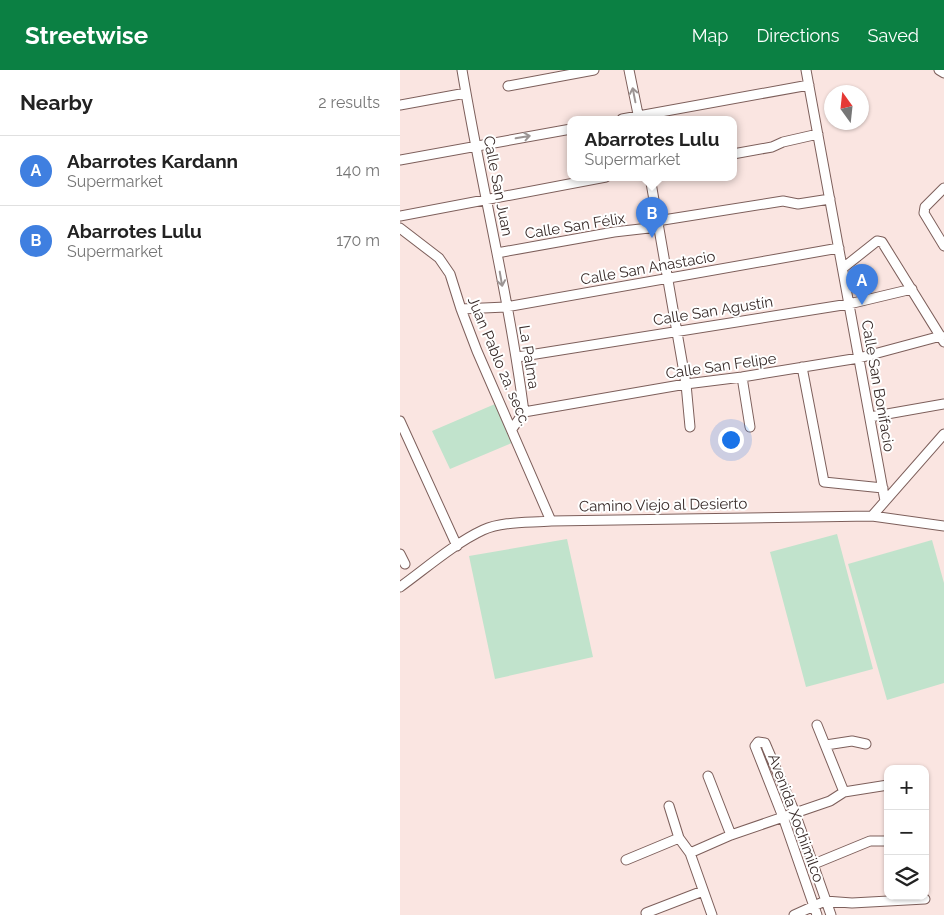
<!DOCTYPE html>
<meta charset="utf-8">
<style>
body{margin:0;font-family:Raleway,sans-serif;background:#f2f2f2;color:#222}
.controls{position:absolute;right:15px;bottom:15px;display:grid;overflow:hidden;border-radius:10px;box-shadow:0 1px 4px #0004}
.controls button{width:45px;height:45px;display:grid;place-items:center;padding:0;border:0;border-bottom:1px solid #e0e0e0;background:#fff;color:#222;font:25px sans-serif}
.compass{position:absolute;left:424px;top:15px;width:45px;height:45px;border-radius:50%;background:#fff;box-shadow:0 1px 4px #0004;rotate:345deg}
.you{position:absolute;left:330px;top:369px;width:18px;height:18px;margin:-12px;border:4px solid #fff;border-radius:50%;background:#1a73e8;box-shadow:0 0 0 8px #1a73e833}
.badge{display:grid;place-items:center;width:32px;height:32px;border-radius:50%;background:#0b8043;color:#fff;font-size:16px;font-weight:700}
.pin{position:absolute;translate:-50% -41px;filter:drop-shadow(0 1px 2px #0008)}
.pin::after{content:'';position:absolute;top:26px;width:18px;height:15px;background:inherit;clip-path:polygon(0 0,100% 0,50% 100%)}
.popup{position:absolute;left:167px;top:46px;width:170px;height:65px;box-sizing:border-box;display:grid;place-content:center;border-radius:10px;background:#fff;filter:drop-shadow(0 1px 4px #0005);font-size:16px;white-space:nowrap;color:#767676}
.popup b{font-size:19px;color:#222}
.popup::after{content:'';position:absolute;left:50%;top:100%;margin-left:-10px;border:10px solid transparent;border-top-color:#fff}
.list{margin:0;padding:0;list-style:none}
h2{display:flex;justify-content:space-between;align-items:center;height:65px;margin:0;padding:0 20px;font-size:21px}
h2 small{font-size:16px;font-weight:400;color:#767676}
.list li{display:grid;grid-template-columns:32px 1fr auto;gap:15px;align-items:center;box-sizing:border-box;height:70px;padding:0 20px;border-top:1px solid #e0e0e0}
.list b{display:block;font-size:19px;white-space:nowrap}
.list p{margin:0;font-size:16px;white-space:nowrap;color:#767676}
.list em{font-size:16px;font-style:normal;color:#767676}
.icon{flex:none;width:28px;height:28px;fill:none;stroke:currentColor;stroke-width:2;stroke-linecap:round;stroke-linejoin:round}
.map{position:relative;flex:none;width:544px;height:845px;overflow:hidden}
header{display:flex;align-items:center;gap:30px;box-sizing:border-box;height:70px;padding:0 25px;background:#0b8043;color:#fff}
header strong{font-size:24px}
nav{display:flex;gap:28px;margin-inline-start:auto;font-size:18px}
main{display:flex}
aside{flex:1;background:#fff}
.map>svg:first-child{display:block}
.grass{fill:#c1e3cc}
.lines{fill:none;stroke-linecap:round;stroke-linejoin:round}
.minor-casing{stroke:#7d5f5b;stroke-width:11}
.minor{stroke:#fff;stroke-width:9}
.oneway{stroke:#9c9594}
.labels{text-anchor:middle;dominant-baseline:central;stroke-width:4;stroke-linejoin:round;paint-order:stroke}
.street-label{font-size:15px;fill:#382b29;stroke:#fff}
</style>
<header>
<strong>Streetwise</strong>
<nav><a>Map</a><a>Directions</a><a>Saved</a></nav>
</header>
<main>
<aside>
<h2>Nearby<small>2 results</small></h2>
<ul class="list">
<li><span class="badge" style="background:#3f7fe0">A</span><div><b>Abarrotes Kardann</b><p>Supermarket</p></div><em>140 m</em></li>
<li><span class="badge" style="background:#3f7fe0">B</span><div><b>Abarrotes Lulu</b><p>Supermarket</p></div><em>170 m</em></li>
</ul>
</aside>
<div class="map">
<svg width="544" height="845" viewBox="0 0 544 845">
<rect width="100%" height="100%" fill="#fae5e1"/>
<!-- grass -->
<path class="grass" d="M95,334l19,38 -64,27 -18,-38z
M437,464l36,135 -67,18 -36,-135z
M167,469l26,118 -98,22 -26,-123z
M532,470l12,43v100l-57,17 -39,-136z"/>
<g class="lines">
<defs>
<path id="minor" d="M62,0c19,114 47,227 62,342
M229,0l10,49
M406,0l79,431
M539,0l5,3
M108,16l86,-16
M0,35l66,-12
M222,49l187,-34
M333,84l39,-7 11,-5 35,-8
M0,90l171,-31
M250,107l36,207 4,43
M544,118l-19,19 -1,6 20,33
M0,146l206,-39
M257,151l126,-20 15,3 32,-5
M0,158l39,30 11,16 11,35 16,42 74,170
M97,183l117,-21 44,-5
M443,198l34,-27 5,1 62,100
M61,239l45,-2 333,-59
M117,287l332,-53 63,-15
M402,297l22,115 59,6
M342,307l8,50
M470,347l74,-13
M0,351l57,125
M112,359l12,-17 162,-28 56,-7 117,-19 82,-22
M472,446l72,-82
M0,484l5,10
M0,517c25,-18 55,-44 83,-57 20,-9 47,-7 68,-9l321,-5 72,10
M417,655l27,67
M426,675l26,-4 14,3
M308,706l23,59
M269,736l10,32 11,15 22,62
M290,783l41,-18 99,-34 14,-9 44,-7
M226,790l53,-22
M414,794l56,-23h18
M246,843l57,-22
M394,845l31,-14 27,2 73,-4
M417,845l-34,-98 -28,-71 3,-4 7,1 30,70 36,102"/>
</defs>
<!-- minor casing -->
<use href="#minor" class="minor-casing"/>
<!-- minor -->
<use href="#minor" class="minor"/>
</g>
<!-- one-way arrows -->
<defs><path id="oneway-shaft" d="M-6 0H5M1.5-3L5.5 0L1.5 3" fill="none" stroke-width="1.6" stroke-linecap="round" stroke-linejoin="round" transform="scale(1.25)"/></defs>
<g class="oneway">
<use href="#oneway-shaft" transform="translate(234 25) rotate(-101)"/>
<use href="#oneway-shaft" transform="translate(123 67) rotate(-10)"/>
<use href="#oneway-shaft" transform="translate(101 209) rotate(80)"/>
</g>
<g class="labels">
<!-- street labels -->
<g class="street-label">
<text transform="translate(98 116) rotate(79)">Calle San Juan</text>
<text transform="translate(175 156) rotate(-9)">Calle San Félix</text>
<text transform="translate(248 198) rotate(-10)">Calle San Anastacio</text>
<text transform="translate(313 241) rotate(-9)">Calle San Agustín</text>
<text transform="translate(129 287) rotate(81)">La Palma</text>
<text transform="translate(99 291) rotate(67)">Juan Pablo 2a. secc.</text>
<text transform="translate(321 296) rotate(-8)">Calle San Felipe</text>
<text transform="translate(478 316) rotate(80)">Calle San Bonifacio</text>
<text transform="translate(263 435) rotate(-1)">Camino Viejo al Desierto</text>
<text transform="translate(396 748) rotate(70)">Avenida Xochimilco</text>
</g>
</g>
</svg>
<div class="controls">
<button>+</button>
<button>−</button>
<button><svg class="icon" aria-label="layers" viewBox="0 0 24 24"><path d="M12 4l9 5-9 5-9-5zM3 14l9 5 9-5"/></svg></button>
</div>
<svg class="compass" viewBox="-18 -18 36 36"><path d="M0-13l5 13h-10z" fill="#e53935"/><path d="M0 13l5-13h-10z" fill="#767676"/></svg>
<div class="you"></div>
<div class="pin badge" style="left:462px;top:235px;background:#3f7fe0">A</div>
<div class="pin badge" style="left:252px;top:168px;background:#3f7fe0">B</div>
<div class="popup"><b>Abarrotes Lulu</b>Supermarket</div>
</div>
</main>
